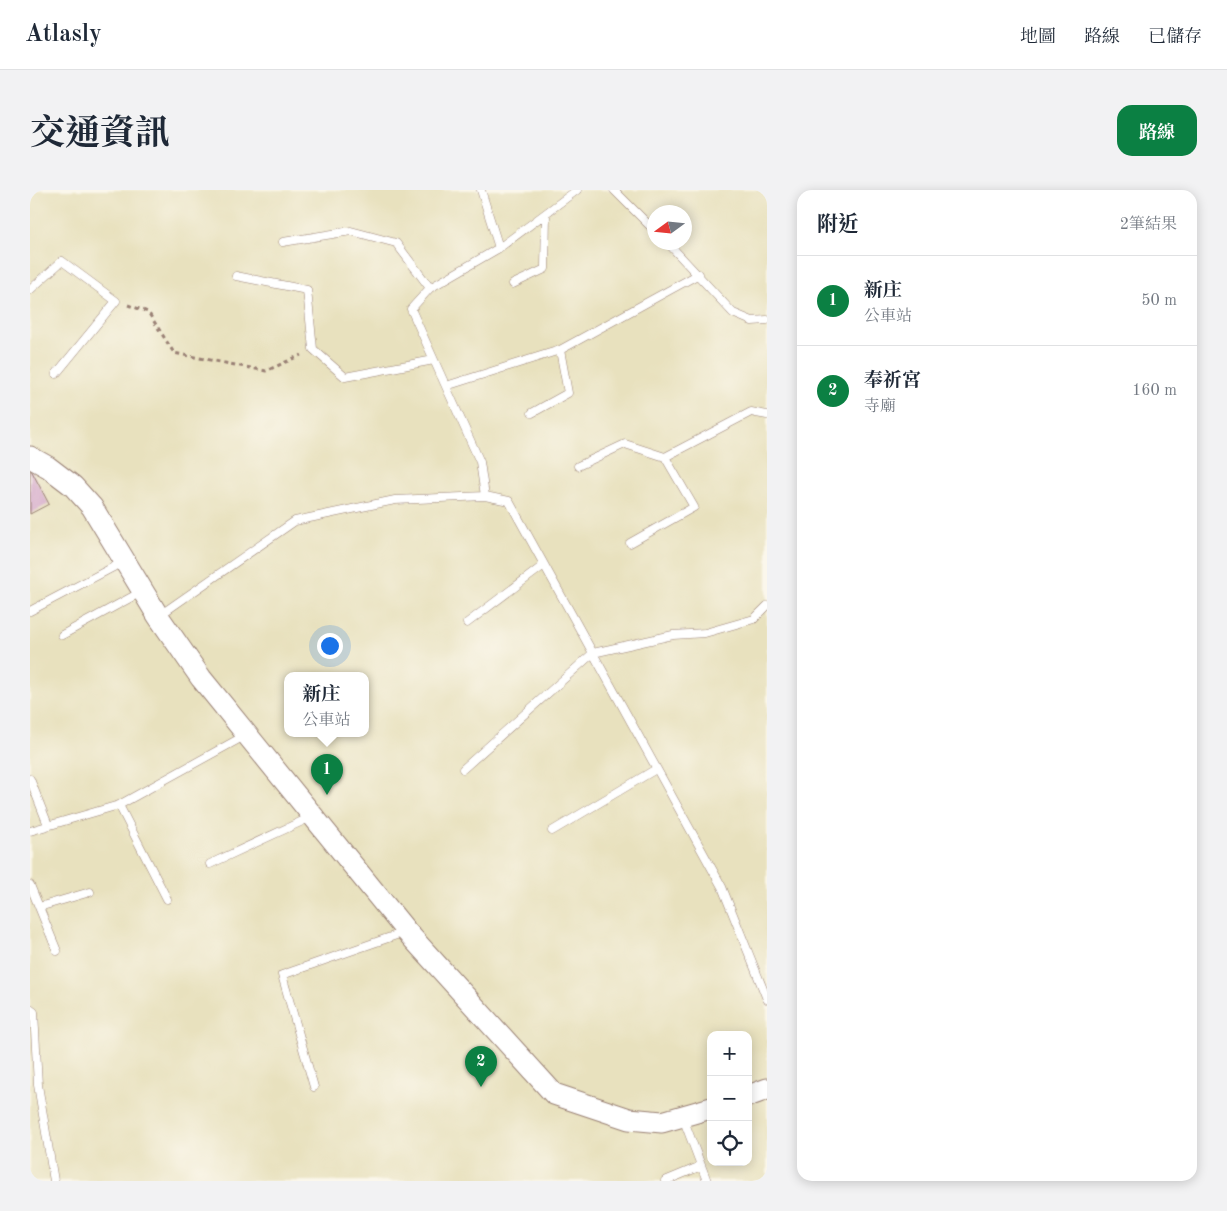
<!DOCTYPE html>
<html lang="zh-TW">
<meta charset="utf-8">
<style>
body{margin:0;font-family:"Old Standard TT","Noto Serif TC",serif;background:#f2f2f3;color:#1f2937}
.controls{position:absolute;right:15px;bottom:15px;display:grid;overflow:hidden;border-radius:10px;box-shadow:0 2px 12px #0003}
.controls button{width:45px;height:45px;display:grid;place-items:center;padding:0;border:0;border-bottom:1px solid #e0e1e3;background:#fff;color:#1f2937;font:25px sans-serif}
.compass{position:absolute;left:617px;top:15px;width:45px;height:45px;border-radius:50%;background:#fff;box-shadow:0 2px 12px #0003;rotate:255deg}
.you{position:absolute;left:299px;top:455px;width:18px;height:18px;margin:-12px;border:4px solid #fff;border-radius:50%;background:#1a73e8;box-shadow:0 0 0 8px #1a73e833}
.badge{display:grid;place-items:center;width:32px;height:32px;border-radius:50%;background:#0b8043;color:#fff;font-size:16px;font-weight:700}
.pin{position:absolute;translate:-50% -41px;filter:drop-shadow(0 1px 2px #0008)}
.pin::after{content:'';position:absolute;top:26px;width:18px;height:15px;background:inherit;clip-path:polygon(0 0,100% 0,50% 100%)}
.popup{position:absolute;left:254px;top:482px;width:85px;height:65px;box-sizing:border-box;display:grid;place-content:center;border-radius:10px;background:#fff;filter:drop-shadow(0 1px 4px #0005);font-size:16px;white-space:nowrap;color:#747a83}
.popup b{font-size:19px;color:#1f2937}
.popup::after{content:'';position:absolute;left:50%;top:100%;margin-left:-10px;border:10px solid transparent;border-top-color:#fff}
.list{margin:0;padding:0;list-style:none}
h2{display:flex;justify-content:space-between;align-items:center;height:65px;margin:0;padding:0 20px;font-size:21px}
h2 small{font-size:16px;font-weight:400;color:#747a83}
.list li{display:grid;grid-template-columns:32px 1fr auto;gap:15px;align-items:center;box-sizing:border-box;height:90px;padding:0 20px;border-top:1px solid #e0e1e3}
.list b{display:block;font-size:19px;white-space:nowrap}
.list p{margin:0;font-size:16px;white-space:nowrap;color:#747a83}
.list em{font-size:16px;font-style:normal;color:#747a83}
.icon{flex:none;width:28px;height:28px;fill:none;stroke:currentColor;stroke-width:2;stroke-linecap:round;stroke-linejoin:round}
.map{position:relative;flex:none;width:737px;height:991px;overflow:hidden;border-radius:15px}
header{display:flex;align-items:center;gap:30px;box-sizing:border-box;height:70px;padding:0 25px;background:#fff;border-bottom:1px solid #e0e1e3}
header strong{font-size:24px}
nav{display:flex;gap:28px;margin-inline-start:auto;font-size:18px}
.intro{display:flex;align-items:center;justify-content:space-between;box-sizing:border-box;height:120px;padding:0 30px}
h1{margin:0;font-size:35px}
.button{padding:12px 22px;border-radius:15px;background:#0b8043;color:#fff;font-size:18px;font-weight:700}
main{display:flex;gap:30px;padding:0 30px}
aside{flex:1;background:#fff;border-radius:15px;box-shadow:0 2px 12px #0003}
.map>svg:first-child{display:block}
.building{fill:#d3a6c8}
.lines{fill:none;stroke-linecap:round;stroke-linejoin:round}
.lane-casing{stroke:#998074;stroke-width:9}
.secondary-casing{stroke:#998074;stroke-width:23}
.path{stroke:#998074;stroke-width:3;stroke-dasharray:4 4;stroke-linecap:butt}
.lane{stroke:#fff;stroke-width:8}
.secondary{stroke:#fff;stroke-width:21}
</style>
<header>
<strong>Atlasly</strong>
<nav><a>地圖</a><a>路線</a><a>已儲存</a></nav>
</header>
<div class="intro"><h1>交通資訊</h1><a class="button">路線</a></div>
<main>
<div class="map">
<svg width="737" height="991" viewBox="0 0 737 991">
<rect width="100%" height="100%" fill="#fbf7ec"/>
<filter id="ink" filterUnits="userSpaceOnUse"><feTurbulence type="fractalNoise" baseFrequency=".02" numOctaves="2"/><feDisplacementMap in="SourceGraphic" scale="10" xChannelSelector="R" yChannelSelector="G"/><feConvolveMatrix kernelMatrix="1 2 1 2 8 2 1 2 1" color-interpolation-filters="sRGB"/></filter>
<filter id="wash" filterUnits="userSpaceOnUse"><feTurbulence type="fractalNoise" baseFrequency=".0096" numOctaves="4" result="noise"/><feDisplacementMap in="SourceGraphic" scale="20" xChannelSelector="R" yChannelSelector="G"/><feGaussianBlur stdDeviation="1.12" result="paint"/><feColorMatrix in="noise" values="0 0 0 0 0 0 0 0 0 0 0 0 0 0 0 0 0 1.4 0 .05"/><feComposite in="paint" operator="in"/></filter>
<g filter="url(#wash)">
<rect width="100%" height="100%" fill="#e8e1be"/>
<g id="blocks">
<!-- building -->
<path class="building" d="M0,278l19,36 -19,10z"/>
</g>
</g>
<g filter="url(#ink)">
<use href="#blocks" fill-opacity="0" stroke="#998074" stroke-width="1"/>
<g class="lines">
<defs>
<path id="lane" d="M451,0l18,58
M584,0l40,40
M253,52l68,-11 45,12 34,45
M637,52l66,71 19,8 15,-1
M206,86l71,14 6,59 32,28 89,-17
M483,94l32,-15 1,-55
M0,100l32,-29 54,40 -60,73
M416,196l114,-36 139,-76
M502,223l36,-20 -8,-43
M548,276l47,-22 40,13 86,-45 16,3
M455,306l-5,-34 -69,-153 19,-21 69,-40 78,-58
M600,353l64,-36 -29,-50
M0,421l93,-49
M130,425l135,-94 100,-21 90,-4 24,5 213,386 45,112
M437,433l77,-58
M32,445l79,-43
M433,579l130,-116 80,-18 32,-2 49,-14 13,-13
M0,589l18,46
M89,615l48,94
M0,641l89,-26 127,-70
M522,641l104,-62
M180,674l101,-47
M0,695l27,66
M9,717l51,-15
M0,819l4,3 4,73 16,96
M284,897l-32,-112 123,-43
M653,928l24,63
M635,991l36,-15"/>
<path id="secondary" d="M0,267l18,10 25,19 19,21 66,109 43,62 206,254 147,162 75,25 33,3 49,-14
M718,906l19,-7"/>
</defs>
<!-- lane casing -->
<use href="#lane" class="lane-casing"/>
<!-- secondary casing -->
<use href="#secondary" class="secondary-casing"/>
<!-- path -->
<path class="path" d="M98,115l20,7 26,41 92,18 35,-16"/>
<!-- lane -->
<use href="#lane" class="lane"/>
<!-- secondary -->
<use href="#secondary" class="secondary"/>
</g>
</g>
</svg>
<div class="controls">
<button>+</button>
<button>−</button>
<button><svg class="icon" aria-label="locate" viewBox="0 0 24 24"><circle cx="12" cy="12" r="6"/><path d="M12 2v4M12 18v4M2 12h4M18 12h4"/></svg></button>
</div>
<svg class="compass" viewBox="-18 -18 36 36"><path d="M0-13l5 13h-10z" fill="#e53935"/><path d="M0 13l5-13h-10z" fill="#747a83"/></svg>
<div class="you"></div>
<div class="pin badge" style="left:297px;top:605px">1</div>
<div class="popup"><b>新庄</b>公車站</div>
<div class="pin badge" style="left:451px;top:897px">2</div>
</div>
<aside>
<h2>附近<small>2筆結果</small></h2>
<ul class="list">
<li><span class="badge">1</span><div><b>新庄</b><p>公車站</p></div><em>50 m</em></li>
<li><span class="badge">2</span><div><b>奉祈宮</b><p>寺廟</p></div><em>160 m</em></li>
</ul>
</aside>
</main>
